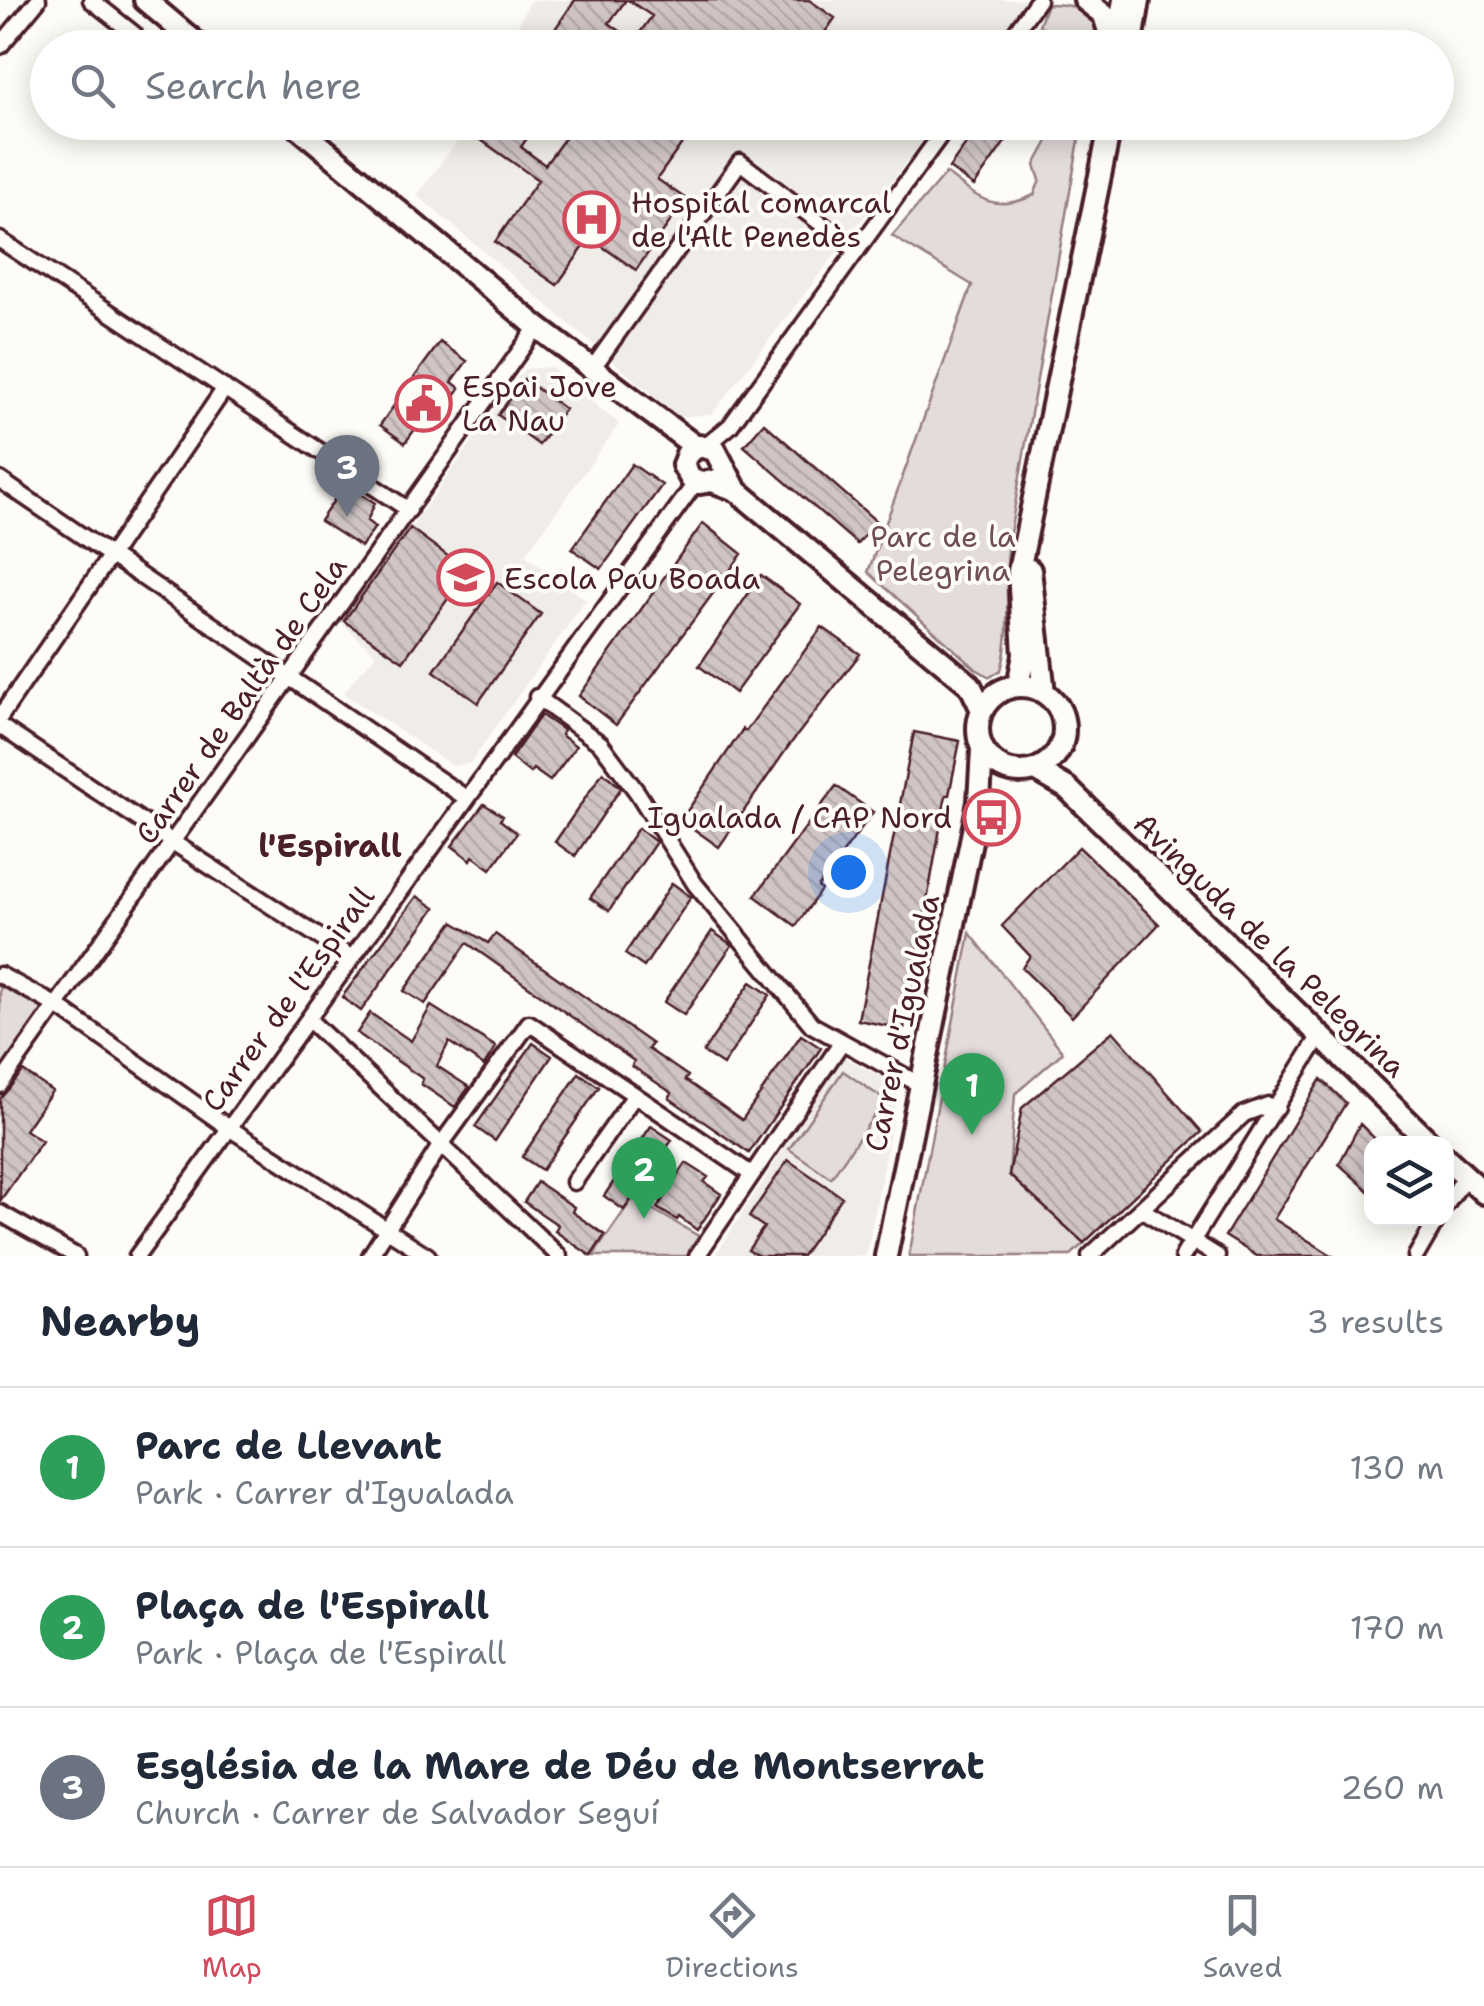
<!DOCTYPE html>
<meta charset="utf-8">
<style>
body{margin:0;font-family:"Shantell Sans",sans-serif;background:#f2f2f3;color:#1f2937}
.controls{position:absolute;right:30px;bottom:30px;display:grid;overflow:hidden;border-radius:20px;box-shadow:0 5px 25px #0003}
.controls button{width:90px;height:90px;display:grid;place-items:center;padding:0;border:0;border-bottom:2px solid #e0e1e3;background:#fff;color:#1f2937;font:50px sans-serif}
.you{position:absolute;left:848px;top:872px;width:35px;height:35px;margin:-25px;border:8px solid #fff;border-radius:50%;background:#1a73e8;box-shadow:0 0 0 15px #1a73e833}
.badge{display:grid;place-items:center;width:65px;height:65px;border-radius:50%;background:#d1495b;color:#fff;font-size:32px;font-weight:700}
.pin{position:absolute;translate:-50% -82px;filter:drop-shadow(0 2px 5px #0008)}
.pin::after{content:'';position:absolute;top:52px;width:35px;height:30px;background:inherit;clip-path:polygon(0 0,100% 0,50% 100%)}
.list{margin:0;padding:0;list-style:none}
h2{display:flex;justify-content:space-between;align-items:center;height:130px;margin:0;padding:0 40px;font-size:42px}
h2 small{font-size:32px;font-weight:400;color:#747a83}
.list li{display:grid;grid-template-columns:65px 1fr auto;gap:30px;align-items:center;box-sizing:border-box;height:160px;padding:0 40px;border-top:2px solid #e0e1e3}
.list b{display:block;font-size:38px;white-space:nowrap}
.list p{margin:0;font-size:32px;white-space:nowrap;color:#747a83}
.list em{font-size:32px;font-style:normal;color:#747a83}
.icon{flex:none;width:55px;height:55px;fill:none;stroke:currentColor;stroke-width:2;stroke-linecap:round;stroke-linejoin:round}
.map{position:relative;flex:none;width:1484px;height:1256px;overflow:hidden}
.search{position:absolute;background:#fff;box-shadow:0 5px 25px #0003;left:30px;right:30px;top:30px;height:110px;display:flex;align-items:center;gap:25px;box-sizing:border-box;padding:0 35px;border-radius:55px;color:#747a83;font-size:38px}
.sheet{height:610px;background:#fff}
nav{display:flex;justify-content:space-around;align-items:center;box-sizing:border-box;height:140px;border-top:2px solid #e0e1e3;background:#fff;font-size:28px;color:#747a83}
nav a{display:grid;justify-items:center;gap:5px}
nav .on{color:#d1495b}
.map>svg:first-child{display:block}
.built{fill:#f0ece8}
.park{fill:#e3dcda;stroke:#967e82;stroke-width:2.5}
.building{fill:url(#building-back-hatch);stroke:#4a1f2b;stroke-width:2.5}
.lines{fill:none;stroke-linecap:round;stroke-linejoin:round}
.street-casing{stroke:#4a1f2b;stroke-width:21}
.secondary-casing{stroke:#4a1f2b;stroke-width:28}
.street{stroke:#fdfcf7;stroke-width:14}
.secondary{stroke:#fdfcf7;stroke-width:20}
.labels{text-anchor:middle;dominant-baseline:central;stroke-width:8;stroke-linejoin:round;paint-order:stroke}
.poi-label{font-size:30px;fill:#4a1f2b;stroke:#fdfcf7;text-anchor:start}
.park-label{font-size:30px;fill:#704e57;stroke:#fdfcf7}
.street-label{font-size:30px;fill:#4a1f2b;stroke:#fdfcf7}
.neighbourhood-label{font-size:32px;font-weight:bold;fill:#4a1f2b;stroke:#fdfcf7}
</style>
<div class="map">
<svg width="1484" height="1256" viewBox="0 0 1484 1256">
<defs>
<pattern id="building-back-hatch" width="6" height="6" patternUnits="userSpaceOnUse" patternTransform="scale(2.5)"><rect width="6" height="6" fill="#d0c5c4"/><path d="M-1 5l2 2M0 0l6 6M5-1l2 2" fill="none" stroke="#b4a9a9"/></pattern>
</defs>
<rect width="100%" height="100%" fill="#fdfcf7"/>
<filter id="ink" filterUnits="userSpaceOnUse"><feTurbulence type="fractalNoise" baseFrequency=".01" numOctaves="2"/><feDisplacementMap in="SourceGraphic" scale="20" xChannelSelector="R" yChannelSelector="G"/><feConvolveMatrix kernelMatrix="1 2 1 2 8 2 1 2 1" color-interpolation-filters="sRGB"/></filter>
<g filter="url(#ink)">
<!-- built -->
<path class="built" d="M531,0h499l-37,47 -487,1z
M471,123h465l-224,291 -33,3 -262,-222z
M551,367l68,57 -94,131 61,45 -116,163 -17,3 -110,-73 33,-39 -34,-30 182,-255z
M843,1057l56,29 -33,170h-151z"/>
<!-- park -->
<path class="park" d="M1047,4c23,0 40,3 52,24l-3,19h-20l-37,-22z
M1058,123h24l-73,416c-6,43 4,90 -8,131l-11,7 -14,-8 -108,-97 104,-287 -80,-49 54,-63c32,25 48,41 88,22l6,-15 -5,-15z
M970,933l93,119 -48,42 -6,81 75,68 -14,13h-161z
M6,982l43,24 -49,68v-86z
M843,1071l42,29 -54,78 -42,-29z
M633,1198l74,43 -10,15h-104z"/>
<!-- building -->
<path class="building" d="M575,0h51l-17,23 25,18 18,-25 -24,-16h181l26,18 -21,30h-205l-11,-9 -6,9h-50z
M489,122h49l-17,25 24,18 19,-26 -23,-17h156l-40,57 29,20 -50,71 -46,-32 -33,47 -62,-43 43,-62 -60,-42z
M982,122h37l-45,64 -25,-18z
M440,342l27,19 -15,21 8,6 -26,37 -11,-7 -18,25 -25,-18z
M524,379l41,30 -26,36 -41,-30z
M764,423l113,99 -20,22 -113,-98z
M632,464l30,21 -61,84 -29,-20z
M345,484l30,19 -8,18 8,6 -14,20 -41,-26z
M703,523l39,31 -126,171 -37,-29z
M410,528l58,43 -65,90 -59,-40z
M761,575l39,29 -65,89 -36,-27z
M497,582l44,32 -63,89 -44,-32z
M822,627l38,27 -72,93 -69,100 -38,-27 62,-91 3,2z
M541,715l22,15 -2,5 15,11 -26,35 -17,-12 -3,4 -19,-15z
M914,732l46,9 -11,54h-3l-42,234 -46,-9z
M603,772l18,16 -46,68 -20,-14z
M836,786l37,26 -55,75 3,3 -25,36 -41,-30z
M484,804l19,12 -3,4 17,13 -26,36 -18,-13 -2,4 -19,-14z
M638,828l18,14 -47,69 -19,-13z
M1079,847l80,77 -87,93 -50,-49 8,-12 -28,-30z
M672,883l19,14 -47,70 -19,-13z
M417,896l18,12 -74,103 -19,-14z
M453,922l35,21 7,-9 157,110 -4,5 40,27 -3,4 57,40 59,-85 20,13 -72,105 -80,-55 3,-5 -40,-27 2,-5 -167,-118 -42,61 -21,-13z
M712,931l20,14 -48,70 -20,-13z
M751,982l19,13 -47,70 -20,-13z
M431,1006l65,41 -12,19 -35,-24 -12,24 32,21 -14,20 -34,-23 2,-5 -66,-46 13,-20 41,28z
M1113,1031l89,101 -118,111 -75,-68 13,-67z
M533,1043l19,13 -57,85 -20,-14z
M23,1071l29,20 -27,39 17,11 -42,60v-102z
M579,1073l20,14 -57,83 -20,-13z
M1321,1079l25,24 -72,116 59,37h-76l-32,-20z
M1360,1124l20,20h-8v50l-33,-30z
M651,1126l21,14 -48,70 -20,-14z
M788,1160l54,37 -40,59h-43l-11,-6 16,-23 -15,-10z
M686,1163l22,14 -4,5 17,12 -24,36 -18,-13 -2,3 -20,-12z
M537,1182l37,25 -2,5 33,23 -14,21 -36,-25 3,-6 -34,-23z"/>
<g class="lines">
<defs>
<path id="street" d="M91,0l43,34
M0,46l38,-46
M1004,48l34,-48
M0,240l409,270
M592,369l148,-207 117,89
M706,446l24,-20 220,-304
M0,480l466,318
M537,697l64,47 36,48 58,92 117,141 107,59
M0,717l225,-329
M0,726l174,117 178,115
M0,975l57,31 172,122 199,128
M308,1019l251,237
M0,1085l537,-758
M574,1182l61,-87
M1446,1205l20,-29
M1141,1209l76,47
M0,1213l76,43
M137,1256l559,-774
M370,1256l70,-110 89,-123 222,151
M697,1256l145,-214
M1090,1256l154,-142 24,-9 9,2
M1183,1256l136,-219
M1416,1256l22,-38"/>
<path id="secondary" d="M145,0l57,48
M1085,0l19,15 10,33
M1116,42l8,-42
M1131,48l8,-48
M292,122l245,205 159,120
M736,490l-24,-9 -12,2 -9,-4 -8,-14 4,-11 12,-8 16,4 21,40 234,195 12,25
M1030,570l14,123
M978 729a43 43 0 1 1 86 0a43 43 0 1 1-86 0Z
M1018,686l6,-31 -5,-84 92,-449
M1036,770l31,18 364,356
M1446,1158l38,35
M886,1256l93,-454 3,-52"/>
</defs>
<!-- street casing -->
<use href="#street" class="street-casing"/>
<!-- secondary casing -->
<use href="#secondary" class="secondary-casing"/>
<!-- street -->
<use href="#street" class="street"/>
<!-- secondary -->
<use href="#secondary" class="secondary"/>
</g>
</g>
<!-- icons -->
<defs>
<symbol id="hospital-ring" viewBox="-11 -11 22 22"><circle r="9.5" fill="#fdfcf7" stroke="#d1495b" stroke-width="1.5"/><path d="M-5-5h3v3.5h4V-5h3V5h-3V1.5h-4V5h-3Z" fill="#d1495b"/></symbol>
<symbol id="civic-ring" viewBox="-11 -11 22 22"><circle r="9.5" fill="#fdfcf7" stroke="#d1495b" stroke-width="1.5"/><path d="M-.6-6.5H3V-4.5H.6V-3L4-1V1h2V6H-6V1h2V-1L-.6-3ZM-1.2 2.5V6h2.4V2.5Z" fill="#d1495b"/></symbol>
<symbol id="school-ring" viewBox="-11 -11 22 22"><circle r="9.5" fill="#fdfcf7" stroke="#d1495b" stroke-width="1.5"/><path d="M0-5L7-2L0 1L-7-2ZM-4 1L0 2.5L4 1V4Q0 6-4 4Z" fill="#d1495b"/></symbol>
<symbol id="bus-ring" viewBox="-11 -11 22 22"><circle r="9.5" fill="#fdfcf7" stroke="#d1495b" stroke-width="1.5"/><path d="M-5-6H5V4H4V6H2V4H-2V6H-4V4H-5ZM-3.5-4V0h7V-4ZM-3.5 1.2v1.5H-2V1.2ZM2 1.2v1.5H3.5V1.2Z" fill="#d1495b"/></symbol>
</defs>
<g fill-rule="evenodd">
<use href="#hospital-ring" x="560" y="188" width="63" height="63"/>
<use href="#civic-ring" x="392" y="372" width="63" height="63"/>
<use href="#school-ring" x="434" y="546" width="63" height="63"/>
<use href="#bus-ring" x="960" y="786" width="63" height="63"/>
</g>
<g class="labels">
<!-- poi labels -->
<g class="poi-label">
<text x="631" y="202">Hospital comarcal<tspan x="631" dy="34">de l'Alt Penedès</tspan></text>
<text x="462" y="386">Espai Jove<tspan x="462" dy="34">La Nau</tspan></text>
<text x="504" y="578">Escola Pau Boada</text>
<text x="952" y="817" text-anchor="end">Igualada / CAP Nord</text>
</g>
<!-- park labels -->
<g class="park-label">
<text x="943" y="536">Parc de la<tspan x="943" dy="34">Pelegrina</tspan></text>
</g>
<!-- street labels -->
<g class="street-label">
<text transform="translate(241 700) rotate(-55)">Carrer de Baltà de Cela</text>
<text transform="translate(1270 945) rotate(44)">Avinguda de la Pelegrina</text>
<text transform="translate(288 999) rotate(-54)">Carrer de l'Espirall</text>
<text transform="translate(902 1023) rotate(-78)">Carrer d'Igualada</text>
</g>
<!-- neighbourhood labels -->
<g class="neighbourhood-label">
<text x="330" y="845">l'Espirall</text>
</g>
</g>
</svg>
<div class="controls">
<button><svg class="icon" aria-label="layers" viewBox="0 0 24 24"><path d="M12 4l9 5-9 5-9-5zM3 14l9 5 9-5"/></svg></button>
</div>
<div class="you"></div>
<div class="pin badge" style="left:972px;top:1135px;background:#2e9e5b">1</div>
<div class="pin badge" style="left:644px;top:1219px;background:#2e9e5b">2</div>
<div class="pin badge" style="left:347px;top:517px;background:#6b7280">3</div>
<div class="search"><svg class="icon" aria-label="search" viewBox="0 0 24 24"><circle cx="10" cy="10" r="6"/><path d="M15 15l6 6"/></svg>Search here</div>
</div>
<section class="sheet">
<h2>Nearby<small>3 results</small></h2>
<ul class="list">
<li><span class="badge" style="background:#2e9e5b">1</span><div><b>Parc de Llevant</b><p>Park · Carrer d'Igualada</p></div><em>130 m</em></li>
<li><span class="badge" style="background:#2e9e5b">2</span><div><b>Plaça de l'Espirall</b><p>Park · Plaça de l'Espirall</p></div><em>170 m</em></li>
<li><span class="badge" style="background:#6b7280">3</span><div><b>Església de la Mare de Déu de Montserrat</b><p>Church · Carrer de Salvador Seguí</p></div><em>260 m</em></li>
</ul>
</section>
<nav>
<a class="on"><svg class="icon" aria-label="map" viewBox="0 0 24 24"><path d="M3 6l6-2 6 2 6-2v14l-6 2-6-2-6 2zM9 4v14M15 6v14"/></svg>Map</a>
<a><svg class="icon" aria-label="directions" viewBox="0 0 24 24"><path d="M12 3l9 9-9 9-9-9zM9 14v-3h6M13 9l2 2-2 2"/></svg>Directions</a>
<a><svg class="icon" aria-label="saved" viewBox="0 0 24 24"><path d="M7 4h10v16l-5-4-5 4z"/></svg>Saved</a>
</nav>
